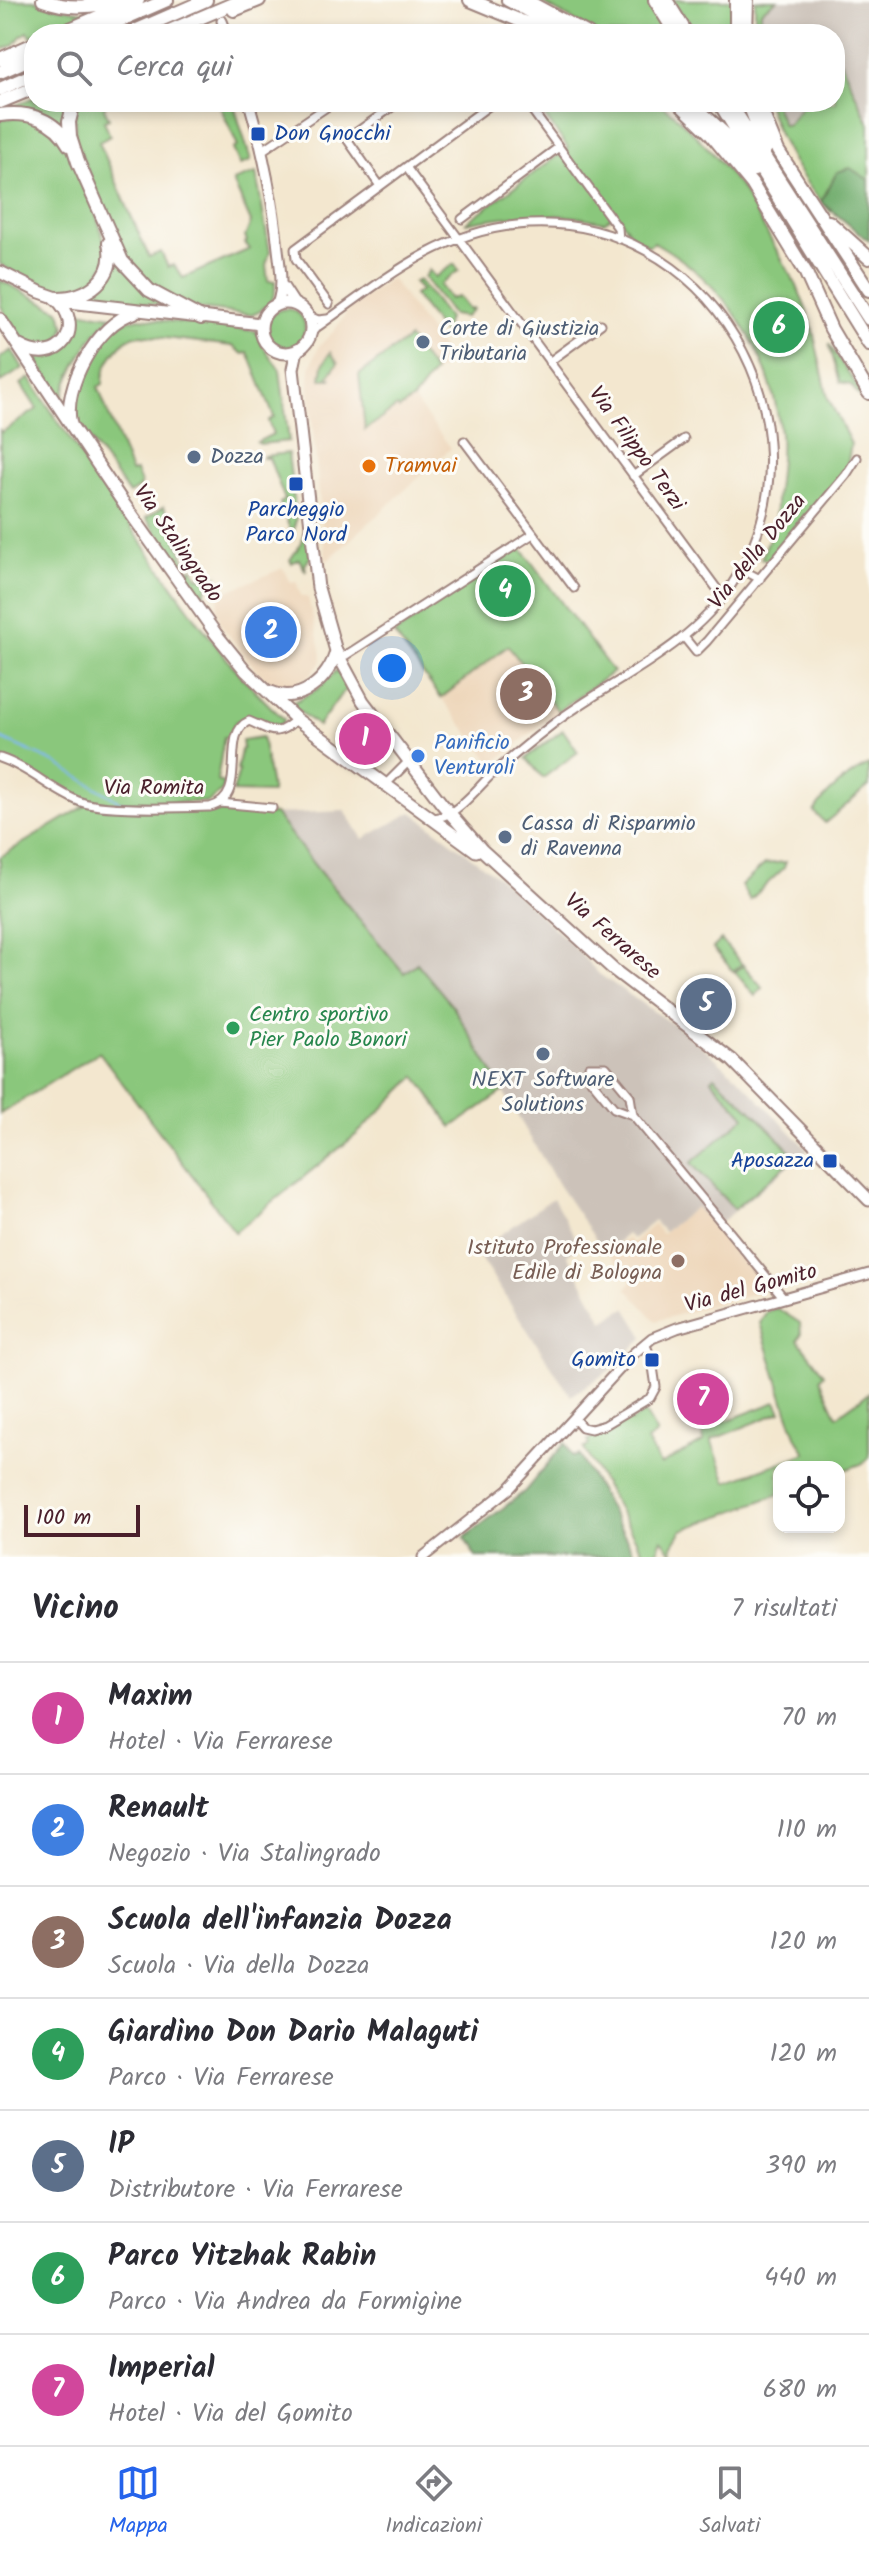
<!DOCTYPE html>
<html lang="it">
<meta charset="utf-8">
<style>
body{margin:0;font-family:Kalam,sans-serif;background:#f7f7f7;color:#2b2b33}
.controls{position:absolute;right:24px;bottom:24px;display:grid;overflow:hidden;border-radius:16px;box-shadow:0 4px 12px #0003}
.controls button{width:72px;height:72px;display:grid;place-items:center;padding:0;border:0;border-bottom:2px solid #e1e1e2;background:#fff;color:#2b2b33;font:40px sans-serif}
.scale{position:absolute;left:24px;bottom:20px;width:116px;box-sizing:border-box;padding-left:8px;border:4px solid #4a1f2b;border-top:0;font-size:22px;line-height:28px;white-space:nowrap;color:#4a1f2b;-webkit-text-stroke:6px #fdfcf7;paint-order:stroke}
.you{position:absolute;left:392px;top:668px;width:28px;height:28px;margin:-20px;border:6px solid #fff;border-radius:50%;background:#1a73e8;box-shadow:0 0 0 12px #1a73e833}
.badge{display:grid;place-items:center;width:52px;height:52px;border-radius:50%;background:#2563eb;color:#fff;font-size:26px;font-weight:700}
.pin{position:absolute;translate:-50% -50%;border:4px solid #fff;box-shadow:0 2px 8px #0006}
.list{margin:0;padding:0;list-style:none}
h2{display:flex;justify-content:space-between;align-items:center;height:104px;margin:0;padding:0 32px;font-size:34px}
h2 small{font-size:26px;font-weight:400;color:#7c7c81}
.list li{display:grid;grid-template-columns:52px 1fr auto;gap:24px;align-items:center;box-sizing:border-box;height:112px;padding:0 32px;border-top:2px solid #e1e1e2}
.list b{display:block;font-size:30px;white-space:nowrap}
.list p{margin:0;font-size:26px;white-space:nowrap;color:#7c7c81}
.list em{font-size:26px;font-style:normal;color:#7c7c81}
.icon{flex:none;width:44px;height:44px;fill:none;stroke:currentColor;stroke-width:2;stroke-linecap:round;stroke-linejoin:round}
.map{position:relative;flex:none;width:869px;height:1557px;overflow:hidden}
.search{position:absolute;background:#fff;box-shadow:0 4px 12px #0003;left:24px;right:24px;top:24px;height:88px;display:flex;align-items:center;gap:20px;box-sizing:border-box;padding:0 28px;border-radius:32px;color:#7c7c81;font-size:30px}
.sheet{height:888px;background:#fff}
nav{display:flex;justify-content:space-around;align-items:center;box-sizing:border-box;height:112px;border-top:2px solid #e1e1e2;background:#fff;font-size:22px;color:#7c7c81}
nav a{display:grid;justify-items:center;gap:4px}
nav .on{color:#2563eb}
.map>svg:first-child{display:block}
.built{fill:#eed7bb}
.industrial{fill:#ccc2b9}
.green{fill:#8ac77c;stroke:#6a7354;stroke-width:2}
.forest{fill:#6fac6c;stroke:#5c664c;stroke-width:2}
.lines{fill:none;stroke-linecap:round;stroke-linejoin:round}
.stream{stroke:#82b8f1;stroke-width:2}
.street-casing{stroke:#9e837d;stroke-width:11}
.secondary-casing{stroke:#9e837d;stroke-width:13}
.primary-casing{stroke:#9e837d;stroke-width:15}
.highway-casing{stroke:#9e837d;stroke-width:16}
.street{stroke:#fff;stroke-width:7}
.secondary{stroke:#fff;stroke-width:9}
.primary{stroke:#fff;stroke-width:11}
.highway{stroke:#fff;stroke-width:12}
.transit-dot{fill:#1a4fb4;stroke:#fdfcf7;stroke-width:3}
.service-dot{fill:#5c6f8a;stroke:#fdfcf7;stroke-width:3}
.food-dot{fill:#e8710a;stroke:#fdfcf7;stroke-width:3}
.shop-dot{fill:#3f7fe0;stroke:#fdfcf7;stroke-width:3}
.leisure-dot{fill:#2e9e5b;stroke:#fdfcf7;stroke-width:3}
.education-dot{fill:#8d6e63;stroke:#fdfcf7;stroke-width:3}
.labels{text-anchor:middle;dominant-baseline:central;stroke-width:6;stroke-linejoin:round;paint-order:stroke}
.transit-label{font-size:22px;fill:#164399;stroke:#fdfcf7;text-anchor:end}
.service-label{font-size:22px;fill:#4e5e75;stroke:#fdfcf7;text-anchor:start}
.street-label{font-size:22px;fill:#4a1f2b;stroke:#fdfcf7}
.food-label{font-size:22px;fill:#c56008;stroke:#fdfcf7;text-anchor:start}
.shop-label{font-size:22px;fill:#366cbe;stroke:#fdfcf7;text-anchor:start}
.leisure-label{font-size:22px;fill:#27864d;stroke:#fdfcf7;text-anchor:start}
.education-label{font-size:22px;fill:#785e54;stroke:#fdfcf7;text-anchor:end}
</style>
<div class="map">
<svg width="869" height="1557" viewBox="0 0 869 1557">
<rect width="100%" height="100%" fill="#fdfcf7"/>
<filter id="ink" filterUnits="userSpaceOnUse"><feTurbulence type="fractalNoise" baseFrequency=".0125" numOctaves="2"/><feDisplacementMap in="SourceGraphic" scale="16" xChannelSelector="R" yChannelSelector="G"/><feConvolveMatrix kernelMatrix="1 2 1 2 8 2 1 2 1" color-interpolation-filters="sRGB"/></filter>
<filter id="wash" filterUnits="userSpaceOnUse"><feTurbulence type="fractalNoise" baseFrequency=".006" numOctaves="4" result="noise"/><feDisplacementMap in="SourceGraphic" scale="32" xChannelSelector="R" yChannelSelector="G"/><feGaussianBlur stdDeviation="1.8" result="paint"/><feColorMatrix in="noise" values="0 0 0 0 0 0 0 0 0 0 0 0 0 0 0 0 0 1.4 0 .05"/><feComposite in="paint" operator="in"/></filter>
<g filter="url(#wash)">
<rect width="100%" height="100%" fill="#f3e7cf"/>
<!-- built -->
<path class="built" d="M391,278l60,83 -16,12 -21,27 37,48 -125,114 -17,-175 1,-19 9,-22 15,-15 15,-22z
M283,568l8,14 5,-1 5,15 7,2 14,57 -1,8 -11,12 -22,13 -17,-4 -16,-15 -34,-44 -4,-16 1,-9 5,-7z
M508,646l50,65 -65,53 -52,-66z
M696,1207l52,61h8l9,15 -1,5 -5,4 -103,29 -30,-33 6,-7 -23,-27 18,-16 5,5 22,-19 8,10z"/>
<!-- industrial -->
<path class="industrial" d="M761,0h108v124l-25,-56 -9,6v-40h-74z
M774,102h35l-22,25 -4,-2z
M345,811l18,28 49,-27 86,65 68,62 33,35 86,59 21,17 32,28 70,72 -94,78 -18,-21 -32,25 -10,-11 -22,18 -5,-5 -22,19 -46,-67 -107,-181 -48,-32 -85,-102 -44,-57z
M553,1198l27,48 -13,8 36,67 23,-13 18,29 -34,33 -39,26 -95,-144z"/>
<!-- green -->
<path class="green" d="M0,0h34l17,6 39,7 -51,21h-5l-2,3 -4,-5 -7,4 -7,9 -14,6z
M536,0h111l22,34h-71z
M672,0h60l1,34h-40z
M755,0h22l-16,11v23h-6z
M841,62l28,62v67l-38,21c-29,-29 -53,-72 -64,-110h7l9,23 5,-1 17,-22h30v-32z
M34,97v5h35l-4,27 -57,-20z
M78,102h29l-3,6 5,11 -5,2 6,15 -11,6 50,115 12,-5 7,15 6,-2 9,13 67,-29 -5,-6 2,-2 -2,-4 6,-15 -18,-41 23,-8 14,79 -4,13 2,16h7v11l-4,10 -12,10 -7,3 -62,-7 -34,-17 -29,-28 -52,-122v-30z
M218,102h15l18,59 -11,4 -7,-16 5,-3z
M534,102h124l18,14 33,33 33,40 55,97 14,36 17,76 23,46 -4,23 -78,93 -8,-1c5,-14 12,-27 14,-41 1,-6 1,-12 1,-18 2,-23 6,-44 4,-67 -8,-81 -55,-151 -126,-191l-5,4 -15,-8 -18,-24 -12,8c-48,-11 -91,-8 -139,1l103,-75z
M21,117c9,4 22,6 30,12 20,15 55,104 57,130l-16,25 -28,9 -41,-15 -23,-14v-145z
M115,257l48,47v1l-76,-7z
M454,264l5,6 -19,15 10,14 8,-3 10,13 4,-1 1,1 -8,8 -13,-2 -28,-38 5,-7 6,7z
M0,280l59,30 6,15c-3,16 -15,27 -32,22 -8,-3 -29,-33 -32,-41 -1,-7 -1,-18 -1,-26z
M419,280l29,38 -2,6 1,14 -33,-43 7,-5 -7,-8z
M267 328a19 19 0 1 1 38 0a19 19 0 1 1-38 0Z
M71,310l41,6c-19,15 -45,60 -50,84l-26,-42h10l17,-8 11,-30z
M140,318l116,13 6,14 18,25 9,71 -29,3 -3,-2 16,-8 -5,-13 6,-4 -26,-65 -5,2 -11,-8 -92,-11c-19,2 -38,30 -37,49l-5,3 33,85 5,-1 5,12 -2,5 -10,6 -52,-72c-4,-11 -3,-20 0,-31 2,-13 28,-57 39,-65 6,-4 16,-7 24,-8z
M409,338l25,34 -21,27 -14,10 -2,-2 -32,23 -6,-55z
M829,344l34,51 -3,2 -9,-12 -11,-3z
M12,350l11,18 -23,15v-25z
M330,352l8,11 -10,14 4,2h-11l2,-14z
M30,378c38,60 79,118 120,176 42,59 80,117 134,165l-1,4 -11,5 -25,-11 -12,5 -5,15h-6l-7,44 7,2 -2,8 -14,11 -87,1 6,4 148,7 44,57 85,102 13,-10 35,42 52,86 -52,36 -36,-51 -59,58 -122,98 -136,-180 -99,62v-257l85,-51 -85,-48v-328l2,2 35,-23 -16,-25z
M288,453l8,63 -3,21 -13,-34 5,-3 -16,-42h-6l1,-2z
M164,506l24,64 5,-2 4,8 6,3 14,-3 -8,7 -7,15 -56,-80z
M306,524l5,32 -6,9 1,7 -7,-13 -7,4 -2,-3 12,-18z
M521,548l92,124 -55,39 -50,-65 -67,52 -47,-64z
M337,670l12,19 -7,4 -24,33 -28,-22 28,-15z
M563,730l15,22 -35,26 -17,-20z
M262,737l10,56 -39,-1 6,-21 -2,-1 4,-20 2,-1 -1,-9z
M869,765v21l-44,37 -11,-11c11,-19 35,-38 55,-47z
M786,862l-2,6 -34,32 -9,-14 24,-22z
M721,940l21,24 -9,7 -20,-23z
M743,965l20,23 -8,8 -20,-24z
M714,1076l40,37 42,44 -62,52 -43,-46 54,-46 -34,-38z
M777,1308l23,15 1,11 -3,6 26,34 -4,5 17,37 32,-23v65l-5,5 -25,9v-5h-60v27l-97,36 -10,16 1,9 -11,-16 -7,18h-9l-62,-108 5,-4 -2,-4 39,-26 5,6 14,-8 12,21 -10,7 13,24 44,-23 -2,-12 74,-28 5,10 -70,28 16,42 79,-29 -9,-15 -10,-27 -27,-88 6,-11z"/>
<!-- forest -->
<path class="forest" d="M850,168l19,12v61l-48,-39 16,-30z
M565,1443l8,14 6,-2 58,102h-161l-12,-19 61,-47z"/>
<g class="lines">
<!-- stream -->
<path class="stream" d="M0,738l54,24 66,40 8,2"/>
</g>
</g>
<g filter="url(#ink)">
<g class="lines">
<defs>
<path id="street" d="M526,102l92,126 1,11
M263,150l71,-48
M406,167l317,430
M380,186l-33,-47 52,-37
M462,219l97,-72
M329,304l-33,-45 -1,-10 199,-147
M309,316l9,4 9,-1
M310,335l6,-7c64,-45 120,-95 201,-103 191,-19 320,200 215,359 -43,66 -118,94 -179,140 -22,17 -44,35 -65,54 -12,12 -25,28 -40,36 -6,3 -11,4 -18,4
M549,362l52,-38
M464,441l110,147
M633,476l51,-37
M741,569l19,10
M684,637l12,15 11,-11 139,-166 11,-17
M340,659l193,-125
M0,758c30,10 52,33 81,44 23,9 101,6 129,5 41,-10 8,-73 39,-86 22,9 27,18 47,-2
M385,785l24,-24
M220,803l52,5
M633,1115l-19,-7 -23,-28 -2,-13h17l24,29 3,19 151,183
M574,1418l8,9 9,2 14,-4 45,-27 6,-11 -4,-27 -7,-17"/>
<path id="secondary" d="M222,21l5,13
M249,102c14,49 24,96 29,147 2,18 6,37 -1,55
M283,286l11,17
M423,1557l86,-68 125,-136 18,-15 25,-10 192,-54"/>
<path id="primary" d="M0,272l40,20 29,10 192,22
M261 328a25 25 0 1 1 50 0a25 25 0 1 1-50 0Z
M0,319l124,185 92,130 30,37 50,48 180,132
M20,346c39,22 68,-19 35,-48
M297,350l-4,19 25,219 18,63 27,50 79,103 40,46 132,120 118,90 137,140
M71,424c-10,-35 27,-102 63,-111
M271,692c28,13 59,-13 65,-41"/>
<path id="highway" d="M43,0c26,10 51,7 78,0
M470,0l82,34
M508,0l63,34
M525,0l63,34
M655,0l21,34
M666,0l21,34
M234,10l25,-10
M58,34l80,-34
M89,34l78,-34
M128,34l78,-34
M162,34l80,-34
M736,34v-34
M746,34l1,-34
M0,59l34,-15
M0,72l34,-15
M0,89l34,-15
M0,102l34,-14
M74,102l-5,20 1,15 8,25 44,99 27,29 52,28
M678,102l31,30 43,52 53,87 26,58 38,64
M690,102l38,35 26,33
M719,102l150,242
M729,102l140,217
M748,102l18,46
M758,102l20,49 91,139
M0,115c28,-4 55,4 69,30
M829,222l40,36
M55,298c32,1 62,-20 54,-55"/>
</defs>
<!-- street casing -->
<use href="#street" class="street-casing"/>
<!-- secondary casing -->
<use href="#secondary" class="secondary-casing"/>
<!-- primary casing -->
<use href="#primary" class="primary-casing"/>
<!-- highway casing -->
<use href="#highway" class="highway-casing"/>
<!-- street -->
<use href="#street" class="street"/>
<!-- secondary -->
<use href="#secondary" class="secondary"/>
<!-- primary -->
<use href="#primary" class="primary"/>
<!-- highway -->
<use href="#highway" class="highway"/>
</g>
</g>
<!-- markers -->
<g class="transit-dot">
<rect x="250" y="126" width="16" height="16" rx="4"/>
<rect x="288" y="476" width="16" height="16" rx="4"/>
<rect x="822" y="1153" width="16" height="16" rx="4"/>
<rect x="644" y="1352" width="16" height="16" rx="4"/>
</g>
<g class="service-dot">
<circle cx="423" cy="342" r="8"/>
<circle cx="194" cy="457" r="8"/>
<circle cx="505" cy="837" r="8"/>
<circle cx="543" cy="1054" r="8"/>
</g>
<circle class="food-dot" cx="369" cy="466" r="8"/>
<circle class="shop-dot" cx="418" cy="756" r="8"/>
<circle class="leisure-dot" cx="233" cy="1028" r="8"/>
<circle class="education-dot" cx="678" cy="1261" r="8"/>
<g class="labels">
<!-- transit labels -->
<g class="transit-label">
<text x="274" y="134" text-anchor="start">Don Gnocchi</text>
<text x="296" y="510" text-anchor="middle">Parcheggio<tspan x="296" dy="25">Parco Nord</tspan></text>
<text x="814" y="1161">Aposazza</text>
<text x="636" y="1360">Gomito</text>
</g>
<!-- service labels -->
<g class="service-label">
<text x="439" y="329">Corte di Giustizia<tspan x="439" dy="25">Tributaria</tspan></text>
<text x="210" y="457">Dozza</text>
<text x="521" y="824">Cassa di Risparmio<tspan x="521" dy="25">di Ravenna</tspan></text>
<text x="543" y="1080" text-anchor="middle">NEXT Software<tspan x="543" dy="25">Solutions</tspan></text>
</g>
<!-- street labels -->
<g class="street-label">
<text transform="translate(636 449) rotate(54)">Via Filippo Terzi</text>
<text transform="translate(177 544) rotate(55)">Via Stalingrado</text>
<text transform="translate(758 552) rotate(-51)">Via della Dozza</text>
<text x="154" y="788">Via Romita</text>
<text transform="translate(612 937) rotate(41)">Via Ferrarese</text>
<text transform="translate(751 1289) rotate(-15)">Via del Gomito</text>
</g>
<!-- food labels -->
<g class="food-label">
<text x="385" y="466">Tramvai</text>
</g>
<!-- shop labels -->
<g class="shop-label">
<text x="434" y="743">Panificio<tspan x="434" dy="25">Venturoli</tspan></text>
</g>
<!-- leisure labels -->
<g class="leisure-label">
<text x="249" y="1015">Centro sportivo<tspan x="249" dy="25">Pier Paolo Bonori</tspan></text>
</g>
<!-- education labels -->
<g class="education-label">
<text x="662" y="1248">Istituto Professionale<tspan x="662" dy="25">Edile di Bologna</tspan></text>
</g>
</g>
</svg>
<div class="controls">
<button><svg class="icon" aria-label="locate" viewBox="0 0 24 24"><circle cx="12" cy="12" r="6"/><path d="M12 2v4M12 18v4M2 12h4M18 12h4"/></svg></button>
</div>
<div class="scale">100 m</div>
<div class="you"></div>
<div class="pin badge" style="left:365px;top:739px;background:#d1479c">1</div>
<div class="pin badge" style="left:271px;top:632px;background:#3f7fe0">2</div>
<div class="pin badge" style="left:526px;top:694px;background:#8d6e63">3</div>
<div class="pin badge" style="left:505px;top:591px;background:#2e9e5b">4</div>
<div class="pin badge" style="left:706px;top:1004px;background:#5c6f8a">5</div>
<div class="pin badge" style="left:779px;top:327px;background:#2e9e5b">6</div>
<div class="pin badge" style="left:703px;top:1399px;background:#d1479c">7</div>
<div class="search"><svg class="icon" aria-label="search" viewBox="0 0 24 24"><circle cx="10" cy="10" r="6"/><path d="M15 15l6 6"/></svg>Cerca qui</div>
</div>
<section class="sheet">
<h2>Vicino<small>7 risultati</small></h2>
<ul class="list">
<li><span class="badge" style="background:#d1479c">1</span><div><b>Maxim</b><p>Hotel · Via Ferrarese</p></div><em>70 m</em></li>
<li><span class="badge" style="background:#3f7fe0">2</span><div><b>Renault</b><p>Negozio · Via Stalingrado</p></div><em>110 m</em></li>
<li><span class="badge" style="background:#8d6e63">3</span><div><b>Scuola dell'infanzia Dozza</b><p>Scuola · Via della Dozza</p></div><em>120 m</em></li>
<li><span class="badge" style="background:#2e9e5b">4</span><div><b>Giardino Don Dario Malaguti</b><p>Parco · Via Ferrarese</p></div><em>120 m</em></li>
<li><span class="badge" style="background:#5c6f8a">5</span><div><b>IP</b><p>Distributore · Via Ferrarese</p></div><em>390 m</em></li>
<li><span class="badge" style="background:#2e9e5b">6</span><div><b>Parco Yitzhak Rabin</b><p>Parco · Via Andrea da Formigine</p></div><em>440 m</em></li>
<li><span class="badge" style="background:#d1479c">7</span><div><b>Imperial</b><p>Hotel · Via del Gomito</p></div><em>680 m</em></li>
</ul>
</section>
<nav>
<a class="on"><svg class="icon" aria-label="map" viewBox="0 0 24 24"><path d="M3 6l6-2 6 2 6-2v14l-6 2-6-2-6 2zM9 4v14M15 6v14"/></svg>Mappa</a>
<a><svg class="icon" aria-label="directions" viewBox="0 0 24 24"><path d="M12 3l9 9-9 9-9-9zM9 14v-3h6M13 9l2 2-2 2"/></svg>Indicazioni</a>
<a><svg class="icon" aria-label="saved" viewBox="0 0 24 24"><path d="M7 4h10v16l-5-4-5 4z"/></svg>Salvati</a>
</nav>
